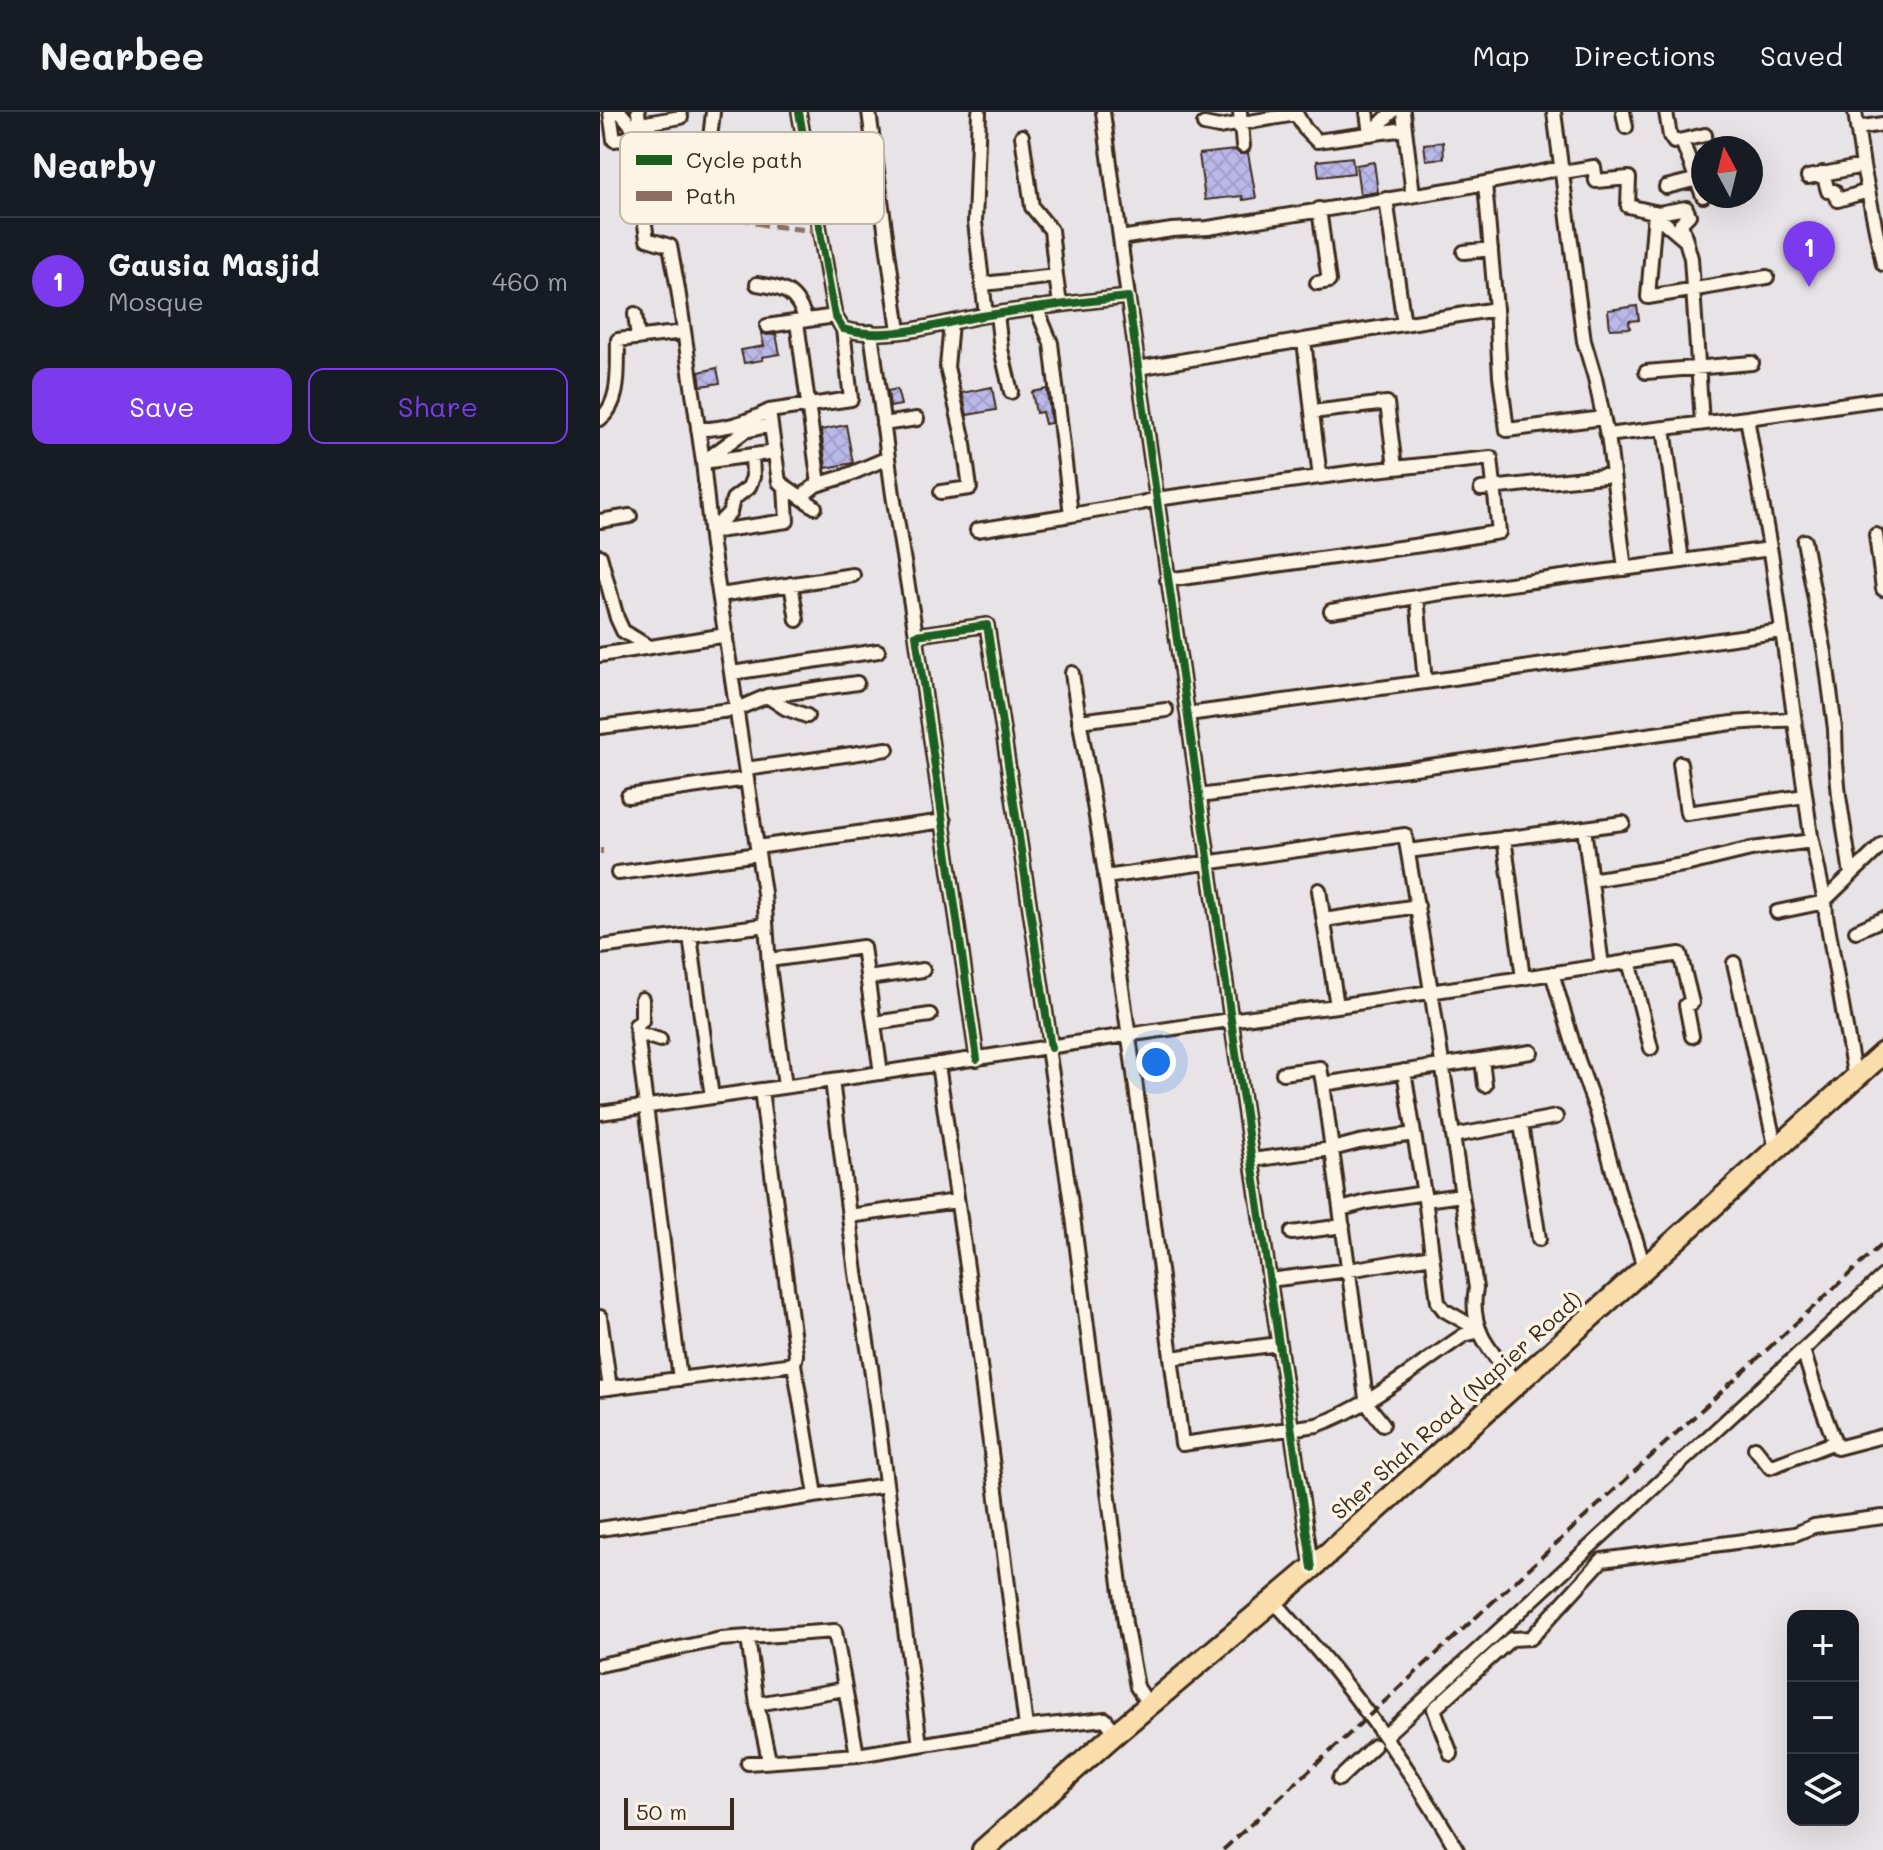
<!DOCTYPE html>
<meta charset="utf-8">
<style>
body{margin:0;font-family:Mali,sans-serif;background:#242831;color:#f1f3f6}
.controls{position:absolute;right:24px;bottom:24px;display:grid;overflow:hidden;border-radius:16px;box-shadow:0 8px 32px #0002}
.controls button{width:72px;height:72px;display:grid;place-items:center;padding:0;border:0;border-bottom:2px solid #363941;background:#171b24;color:#f1f3f6;font:40px sans-serif}
.compass{position:absolute;left:1091px;top:24px;width:72px;height:72px;border-radius:50%;background:#171b24;box-shadow:0 8px 32px #0002;rotate:353deg}
.scale{position:absolute;left:24px;bottom:20px;width:110px;box-sizing:border-box;padding-left:8px;border:4px solid #3b2a1e;border-top:0;font-size:22px;line-height:28px;white-space:nowrap;color:#3b2a1e;-webkit-text-stroke:6px #fcf5e5;paint-order:stroke}
.you{position:absolute;left:556px;top:950px;width:28px;height:28px;margin:-20px;border:6px solid #fff;border-radius:50%;background:#1a73e8;box-shadow:0 0 0 12px #1a73e833}
.badge{display:grid;place-items:center;width:52px;height:52px;border-radius:50%;background:#7c3aed;color:#fff;font-size:26px;font-weight:700}
.pin{position:absolute;translate:-50% -66px;filter:drop-shadow(0 2px 4px #0008)}
.pin::after{content:'';position:absolute;top:42px;width:28px;height:24px;background:inherit;clip-path:polygon(0 0,100% 0,50% 100%)}
.list{margin:0;padding:0;list-style:none}
h2{display:flex;justify-content:space-between;align-items:center;height:104px;margin:0;padding:0 32px;font-size:34px}
h2 small{font-size:26px;font-weight:400;color:#9ea1a6}
.list li{display:grid;grid-template-columns:52px 1fr auto;gap:24px;align-items:center;box-sizing:border-box;height:128px;padding:0 32px;border-top:2px solid #363941}
.list b{display:block;font-size:30px;white-space:nowrap}
.list p{margin:0;font-size:26px;white-space:nowrap;color:#9ea1a6}
.list em{font-size:26px;font-style:normal;color:#9ea1a6}
.actions{display:flex;gap:16px;padding:24px 32px}
.actions a{flex:1;padding:18px 0;border:2px solid #7c3aed;border-radius:16px;text-align:center;font-size:28px;color:#7c3aed}
.actions .main{background:#7c3aed;color:#fff}
.icon{flex:none;width:44px;height:44px;fill:none;stroke:currentColor;stroke-width:2;stroke-linecap:round;stroke-linejoin:round}
.map{position:relative;flex:none;width:1283px;height:1738px;overflow:hidden}
header{display:flex;align-items:center;gap:48px;box-sizing:border-box;height:112px;padding:0 40px;background:#171b24;border-bottom:2px solid #363941}
header strong{font-size:38px}
nav{display:flex;gap:44px;margin-inline-start:auto;font-size:28px}
main{display:flex}
aside{flex:1;background:#171b24}
.map>svg:first-child{display:block}
.building{fill:url(#building-cross-hatch);stroke:#3b2a1e;stroke-width:2}
.lines{fill:none;stroke-linecap:round;stroke-linejoin:round}
.minor-casing{stroke:#3b2a1e;stroke-width:18}
.primary-casing{stroke:#3b2a1e;stroke-width:26}
.minor{stroke:#fcf5e5;stroke-width:12}
.primary{stroke:#f9deab;stroke-width:20}
.rail{stroke:#3b2a1e;stroke-width:4;stroke-dasharray:12 6;stroke-linecap:butt}
.quiet{stroke:#8d6e63;stroke-width:6;stroke-dasharray:12 6;stroke-linecap:butt}
.cycleway-casing{stroke:#fcf5e5;stroke-width:13}
.cycleway{stroke:#1b5e20;stroke-width:8}
.labels{text-anchor:middle;dominant-baseline:central;stroke-width:7;stroke-linejoin:round;paint-order:stroke}
.street-label{font-size:22px;fill:#3b2a1e;stroke:#fcf5e5}
.key{fill:#fcf5e5;stroke:#c2b8a9;stroke-width:2}
.key-label{font-size:22px;fill:#3b2a1e}
</style>
<header>
<strong>Nearbee</strong>
<nav><a>Map</a><a>Directions</a><a>Saved</a></nav>
</header>
<main>
<aside>
<h2>Nearby<small></small></h2>
<ul class="list">
<li><span class="badge">1</span><div><b>Gausia Masjid</b><p>Mosque</p></div><em>460 m</em></li>
</ul>
<div class="actions"><a class="main">Save</a><a>Share</a></div>
</aside>
<div class="map">
<svg width="1283" height="1738" viewBox="0 0 1283 1738">
<defs>
<pattern id="building-cross-hatch" width="8" height="8" patternUnits="userSpaceOnUse" patternTransform="scale(2)"><rect width="8" height="8" fill="#bab8e9"/><path d="M0 0l8 8M0 8l8-8" fill="none" stroke="#a19ec7"/></pattern>
</defs>
<rect width="100%" height="100%" fill="#e8e3e6"/>
<filter id="ink" filterUnits="userSpaceOnUse"><feTurbulence type="fractalNoise" baseFrequency=".0125" numOctaves="2"/><feDisplacementMap in="SourceGraphic" scale="16" xChannelSelector="R" yChannelSelector="G"/><feConvolveMatrix kernelMatrix="1 2 1 2 8 2 1 2 1" color-interpolation-filters="sRGB"/></filter>
<g filter="url(#ink)">
<!-- building -->
<path class="building" d="M843,30l1,16 -18,2 -2,-16z
M635,38l5,4 8,-1 8,45 -13,2 -1,-4 -37,4 -6,-46z
M752,45l2,16 -35,4 -2,-16z
M774,50l4,30 -18,2 -4,-29z
M1037,194l2,14 -10,1 1,7 -20,1 -2,-19z
M161,221l7,2 8,-1 4,20 -18,3 1,3 -19,3 -3,-13 23,-4z
M117,256l3,15 -19,3 -2,-14z
M392,275l4,23 -29,5 -5,-22z
M297,277l4,16 -11,2 -2,-16z
M447,277l4,34 -6,1 -3,-12 -6,1 -4,-21z
M246,313l7,38 -27,5 -5,-38z"/>
<g class="lines">
<defs>
<path id="minor" d="M10,0l4,28 27,-3
M20,0l21,25
M38,0l11,83 -8,1 6,43 23,7 8,43 25,173 72,-10
M199,0l33,188 3,16 8,13c46,12 94,-5 139,-13 49,-8 97,-14 146,-19l103,722 81,549
M269,0l30,219
M379,0l-4,110 11,93
M503,0l17,126
M640,0l3,34
M695,0l10,17 12,12 88,-12 -2,-17
M767,0l3,22
M954,0l30,229 11,37 12,57 140,-17
M1023,0l3,15
M1066,0l4,24 4,6 31,-7
M1255,0l8,54 20,98
M40,12l41,-7
M604,12l15,3 77,-13
M1257,16l26,-4
M805,17l7,57 -1,10
M770,22l22,-22
M422,24l10,71 19,23 5,46
M1082,29l21,55
M105,50l4,-15 4,-35
M963,60l31,-5 2,14 33,-3 -1,28 30,7 28,-5 3,7 -8,8 10,35 11,165
M1223,61l5,18h6l4,9 30,-9
M1208,65l55,-11
M885,72l11,125
M1066,75l36,-9
M786,87l18,125
M1055,100l-7,85 119,-20
M1065,111l21,18
M864,140l27,-3
M717,171l12,-2 -10,-72
M157,172c29,4 39,8 49,36
M383,172l73,-8 4,28
M528,185l-8,-59 52,-8 36,-2 246,-39 108,-21
M35,202l3,24
M397,202l4,35 10,43
M197,210l22,162
M167,214l68,-10
M271,220l22,163 23,140
M704,228l192,-31 4,67 7,54 96,-12
M538,256l166,-28 8,72
M1046,260l106,-9
M0,307c22,-17 17,-53 18,-79l66,-8
M283,312l34,-5
M171,313l-26,6 -42,31 9,84 52,347 5,73 16,120
M1064,316l18,133 88,-12
M98,317c25,1 49,-7 71,-18
M1008,323l17,134
M720,365l-8,-65 75,-9 8,64
M881,377l132,-14
M341,380l29,-4 -7,-51 -16,-70 4,-44
M201,385l15,-12 27,-8 45,-19
M215,395l-36,-25 -10,-71 82,-12 -8,-70
M471,403l70,-12 15,-4 200,-27 135,-14 8,74 -78,13 -254,35
M0,409l30,-5
M377,418l94,-15 -20,-172 -15,-36
M110,420l77,-11 -2,-34
M110,420l20,-20 3,-13 16,-12 4,-10 -1,-22
M1276,423l7,54
M1204,429l21,112 10,76 1,34 3,33 12,78
M0,444l17,62 6,13 26,16
M191,472l6,36
M120,483l133,-20
M817,485l8,85 357,-51
M731,499l104,-17 247,-33
M0,543l126,-20
M132,561l146,-22
M472,561c7,50 17,100 25,150 33,206 59,414 85,621l135,-19c54,-19 100,-59 147,-90l16,-4
M167,584l18,12 22,8
M588,602l237,-32
M479,609l87,-11
M0,615l137,-18 30,-13 90,-13
M1080,651l7,50 118,-17
M146,657l141,-20
M28,684l119,-17
M599,684l209,-27 324,-46 62,-4
M984,716l18,138
M904,726l19,140
M157,735l187,-26
M808,739l215,-28
M18,761l140,-19
M505,765l300,-42 28,168 43,285c-8,42 16,65 41,95
M991,768l98,-16 62,-15 61,-8
M719,778l18,116 343,-52 12,49 -6,2 6,31
M1177,800l48,-10 -14,-66 -39,-277 -25,-141 136,-19
M724,808l94,-14
M1256,819l27,-12
M90,824l22,161
M0,835l166,-22
M169,848l94,-13 18,126
M1029,849l22,87
M1134,851l42,186
M952,861l26,87 19,52 23,85 16,43 8,28
M268,866l55,-8
M42,887v22l-6,4 44,354
M274,911l56,-8
M37,921l23,7
M448,936l25,169 52,406 12,64 12,18
M377,947l-61,-424 71,-10 64,423
M882,948l3,25
M338,952l34,238 54,425
M683,961l37,-5 3,16 208,-32
M1255,967l-29,-164 -1,-15 58,-56
M232,968c168,-24 336,-54 505,-74
M723,972l43,314 2,7 15,19
M0,1001l232,-33 24,193 15,94 49,378
M921,1012l18,115
M814,1022l12,72 12,96 6,8 35,20
M853,1024l103,-19
M652,1048l80,-11 27,-7 55,-8 -10,-63
M825,1088l37,-5
M741,1097l26,-7 57,-9
M249,1104l108,-15
M692,1121l51,-7
M669,1168l80,-10 83,-14
M0,1205l10,71
M1203,1238l13,42 21,56 46,-12
M571,1246l108,-14
M194,1252l22,131
M0,1277l194,-25 2,-9 -35,-265
M1155,1336l15,19 65,-25
M0,1417l286,-44
M672,1491l9,6c18,20 36,40 53,61 46,57 87,117 123,180
M148,1526l9,66 12,56
M0,1553l121,-26 114,-8 22,124
M157,1592l88,-15
M788,1621l495,-457
M851,1642l-17,-45 77,-70 20,-1 71,-78 193,-26 19,-8 69,-9
M148,1651l109,-8 173,-28 75,-8 11,14
M739,1667l35,-33"/>
<path id="primary" d="M383,1738l133,-117 196,-165 571,-515"/>
</defs>
<!-- minor casing -->
<use href="#minor" class="minor-casing"/>
<!-- primary casing -->
<use href="#primary" class="primary-casing"/>
<!-- minor -->
<use href="#minor" class="minor"/>
<!-- primary -->
<use href="#primary" class="primary"/>
<!-- rail -->
<path class="rail" d="M623,1738l660,-607"/>
<!-- quiet -->
<path class="quiet" d="M45,50l105,59 18,4 52,6
M0,739h3"/>
<defs>
<path id="cycleway" d="M199,0l33,188 3,16 8,13c46,12 94,-5 139,-13 49,-8 97,-14 146,-19l103,722 81,549
M377,947l-61,-424 71,-10 64,423"/>
</defs>
<!-- cycleway casing -->
<use href="#cycleway" class="cycleway-casing"/>
<!-- cycleway -->
<use href="#cycleway" class="cycleway"/>
</g>
</g>
<g class="labels">
<!-- street labels -->
<g class="street-label">
<text transform="translate(856 1293) rotate(-42)">Sher Shah Road (Napier Road)</text>
</g>
</g>
<!-- legend -->
<rect x="20" y="20" width="264" height="92" rx="12" class="key"/>
<rect x="36" y="43" width="36" height="10" fill="#1b5e20"/>
<rect x="36" y="79" width="36" height="10" fill="#8d6e63"/>
<g class="key-label">
<text x="86" y="56">Cycle path</text>
<text x="86" y="92">Path</text>
</g>
</svg>
<div class="controls">
<button>+</button>
<button>−</button>
<button><svg class="icon" aria-label="layers" viewBox="0 0 24 24"><path d="M12 4l9 5-9 5-9-5zM3 14l9 5 9-5"/></svg></button>
</div>
<svg class="compass" viewBox="-18 -18 36 36"><path d="M0-13l5 13h-10z" fill="#e53935"/><path d="M0 13l5-13h-10z" fill="#9ea1a6"/></svg>
<div class="scale">50 m</div>
<div class="you"></div>
<div class="pin badge" style="left:1209px;top:175px">1</div>
</div>
</main>
